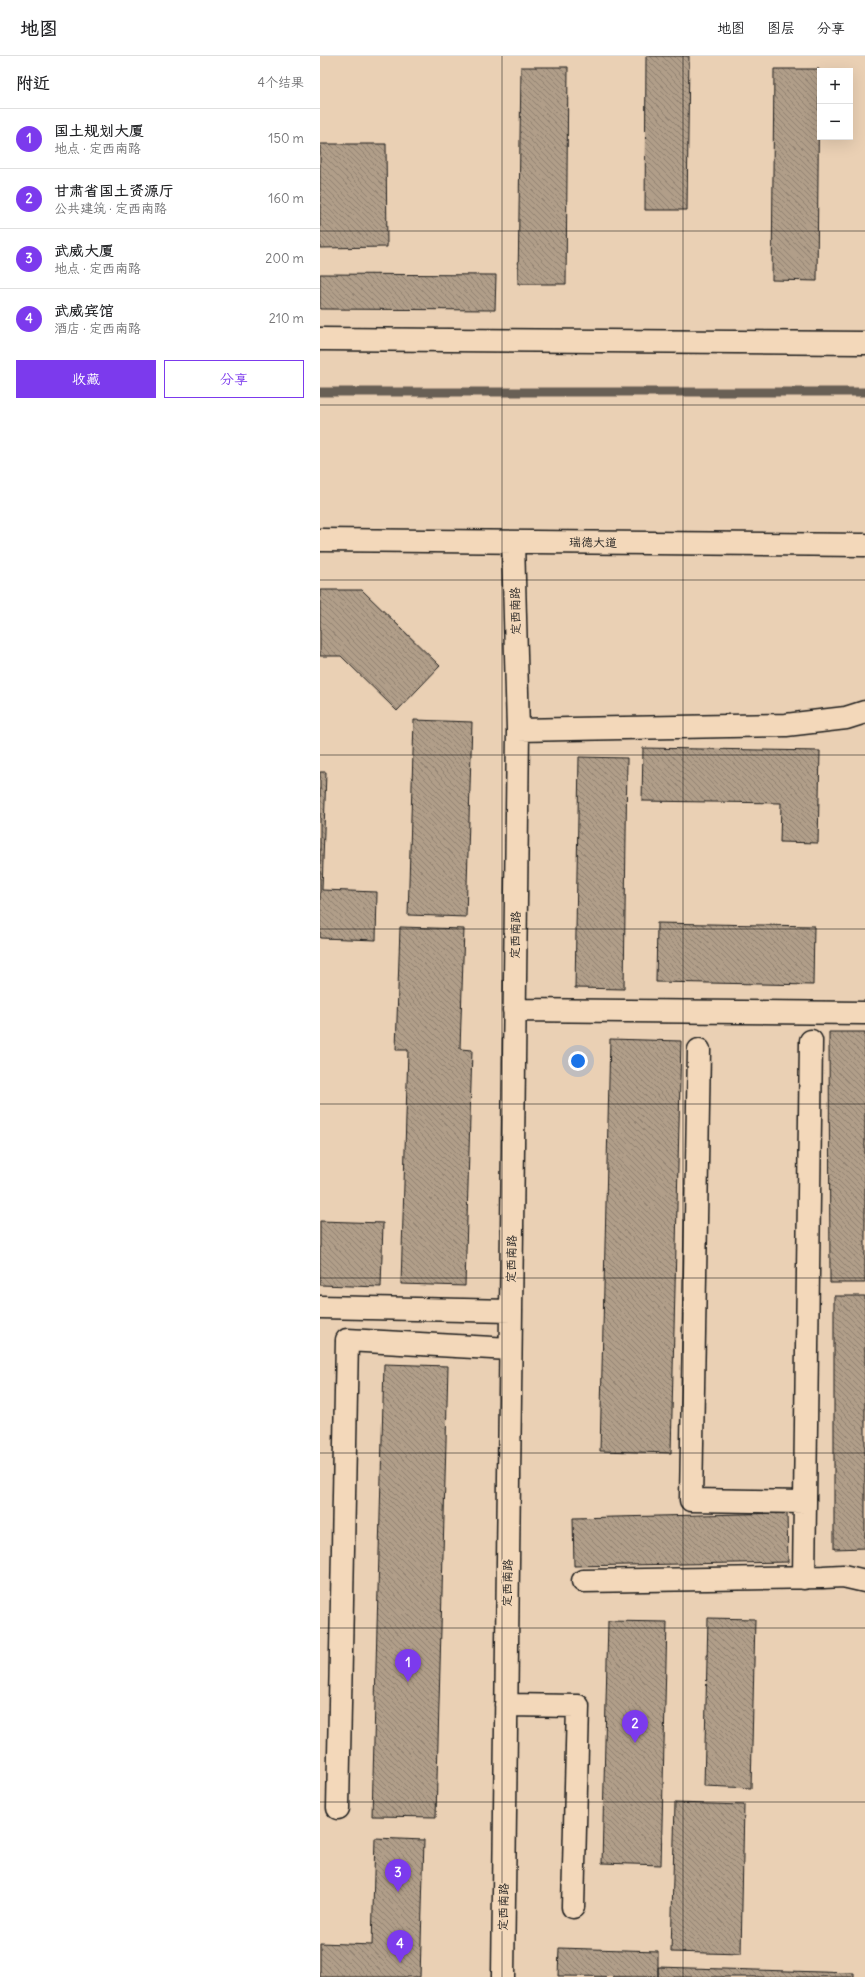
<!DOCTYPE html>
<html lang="zh">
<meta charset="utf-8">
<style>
body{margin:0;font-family:Delius,"LXGW WenKai TC",sans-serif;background:#f6f6f6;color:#202124}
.controls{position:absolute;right:12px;top:12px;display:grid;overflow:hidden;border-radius:0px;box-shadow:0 4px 16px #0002}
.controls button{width:36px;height:36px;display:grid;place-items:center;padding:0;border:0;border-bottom:1px solid #e0e0e0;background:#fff;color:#202124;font:20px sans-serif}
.you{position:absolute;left:258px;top:1005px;width:14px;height:14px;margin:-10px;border:3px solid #fff;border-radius:50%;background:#1a73e8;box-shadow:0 0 0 6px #1a73e833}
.badge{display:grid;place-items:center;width:26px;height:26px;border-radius:50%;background:#7c3aed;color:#fff;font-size:13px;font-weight:700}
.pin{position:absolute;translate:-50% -33px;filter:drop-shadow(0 1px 2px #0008)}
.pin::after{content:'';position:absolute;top:21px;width:14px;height:12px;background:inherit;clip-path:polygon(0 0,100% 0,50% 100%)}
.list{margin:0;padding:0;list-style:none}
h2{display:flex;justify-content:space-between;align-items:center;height:52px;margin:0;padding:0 16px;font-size:17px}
h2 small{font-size:13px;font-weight:400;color:#757577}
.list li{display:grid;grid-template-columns:26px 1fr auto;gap:12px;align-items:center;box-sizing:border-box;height:60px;padding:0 16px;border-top:1px solid #e0e0e0}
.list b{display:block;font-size:15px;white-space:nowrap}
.list p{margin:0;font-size:13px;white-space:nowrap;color:#757577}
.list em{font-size:13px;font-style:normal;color:#757577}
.actions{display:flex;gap:8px;padding:12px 16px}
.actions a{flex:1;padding:9px 0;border:1px solid #7c3aed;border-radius:0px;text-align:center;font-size:14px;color:#7c3aed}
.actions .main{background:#7c3aed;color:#fff}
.map{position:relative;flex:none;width:545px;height:1921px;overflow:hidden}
header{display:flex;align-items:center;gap:24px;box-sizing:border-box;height:56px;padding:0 20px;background:#fff;border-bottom:1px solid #e0e0e0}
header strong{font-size:19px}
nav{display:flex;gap:22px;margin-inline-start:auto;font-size:14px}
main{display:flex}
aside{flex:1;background:#fff}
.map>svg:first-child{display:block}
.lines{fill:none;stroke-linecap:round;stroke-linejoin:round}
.stream{stroke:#685f54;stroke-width:9}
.building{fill:url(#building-back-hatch);stroke:#1c1c1c}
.minor-casing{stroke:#1c1c1c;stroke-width:25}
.minor{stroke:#f3d8ba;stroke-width:22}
.grid{fill:none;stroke:#1c1c1c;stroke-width:1;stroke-opacity:0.55}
.labels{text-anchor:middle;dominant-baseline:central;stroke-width:3.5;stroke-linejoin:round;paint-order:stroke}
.street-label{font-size:12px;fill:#1c1c1c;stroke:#f3d8ba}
</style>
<header>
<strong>地图</strong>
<nav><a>地图</a><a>图层</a><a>分享</a></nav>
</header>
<main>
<aside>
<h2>附近<small>4个结果</small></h2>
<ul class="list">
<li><span class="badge">1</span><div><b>国土规划大厦</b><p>地点 · 定西南路</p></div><em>150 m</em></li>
<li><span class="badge">2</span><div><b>甘肃省国土资源厅</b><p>公共建筑 · 定西南路</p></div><em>160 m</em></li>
<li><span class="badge">3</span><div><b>武威大厦</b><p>地点 · 定西南路</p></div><em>200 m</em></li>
<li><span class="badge">4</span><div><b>武威宾馆</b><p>酒店 · 定西南路</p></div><em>210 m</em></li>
</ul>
<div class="actions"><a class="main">收藏</a><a>分享</a></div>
</aside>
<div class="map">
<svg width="545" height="1921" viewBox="0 0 545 1921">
<defs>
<pattern id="building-back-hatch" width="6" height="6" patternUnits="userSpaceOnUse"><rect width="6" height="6" fill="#b19e89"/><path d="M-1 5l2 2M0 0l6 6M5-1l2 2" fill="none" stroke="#8f806f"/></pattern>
</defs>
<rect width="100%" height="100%" fill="#ead0b4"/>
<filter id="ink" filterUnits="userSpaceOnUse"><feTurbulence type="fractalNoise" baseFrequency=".025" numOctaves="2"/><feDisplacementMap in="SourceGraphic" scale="8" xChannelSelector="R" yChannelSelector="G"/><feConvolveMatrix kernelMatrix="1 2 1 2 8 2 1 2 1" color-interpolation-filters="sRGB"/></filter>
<g filter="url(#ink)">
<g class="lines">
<!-- stream -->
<path class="stream" d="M0,336h545"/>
</g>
<!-- building -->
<path class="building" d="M326,0h43l-2,154h-42z
M201,11h47l-2,217h-48z
M454,13h45l-2,212 -45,-1z
M0,88h66l1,103 -67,1z
M0,218l176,1 -1,35 -175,-1z
M0,534h42l78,76 -43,45 -56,-55h-21z
M94,664l58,2 -6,195 -58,-2z
M323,692l177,3 -2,92 -38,-1 1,-39 -139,-2z
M259,701l48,1 -3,231 -49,-1z
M0,716h6l-4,118 55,2 -1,48 -56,-2z
M337,867l157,3 -1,59 -157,-3z
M80,871l64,2 -4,120 12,1 -7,236 -64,-2 7,-234h-12z
M509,976h36v251h-35z
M290,983l71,2 -10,412 -71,-2z
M0,1165l63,2 -2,64 -61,-2z
M514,1240h31v252l-31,1z
M64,1308l64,2 -12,451 -64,-1z
M467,1457l1,49 -214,4 -1,-48z
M388,1562l47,1 -4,169 -47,-2z
M288,1565l59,1 -6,243 -59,-2z
M355,1747l69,2 -3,149 -70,-2z
M55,1782l49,2 -4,137h-100v-34l52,2z
M239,1892l99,3v26l-100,-1z
M338,1911l196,6v4h-196z"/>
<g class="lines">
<defs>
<path id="minor" d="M0,283l545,4
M0,484l545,5
M198,674l268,-5 60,-7 19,-6
M194,954l351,3
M379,994l-8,450 114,2
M0,1251l191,4
M484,1522l7,-537
M263,1525l240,-4 20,-1 22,5
M186,1649l72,1 -5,201
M18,1752l9,-468 163,9
M183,1921l15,-1247 -5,-188"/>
</defs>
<!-- minor casing -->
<use href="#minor" class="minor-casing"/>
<!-- minor -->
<use href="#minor" class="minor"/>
</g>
</g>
<!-- grid -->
<path class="grid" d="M182,0v1921M363,0v1921M0,175h545M0,349h545M0,524h545M0,699h545M0,873h545M0,1048h545M0,1222h545M0,1397h545M0,1572h545M0,1746h545"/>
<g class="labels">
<!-- street labels -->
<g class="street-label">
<text transform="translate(273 486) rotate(1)">瑞德大道</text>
<text transform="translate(195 555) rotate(-91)">定西南路</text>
<text transform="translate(195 879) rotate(-89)">定西南路</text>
<text transform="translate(191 1203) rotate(-89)">定西南路</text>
<text transform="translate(187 1527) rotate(-89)">定西南路</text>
<text transform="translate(183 1851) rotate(-89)">定西南路</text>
</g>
</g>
</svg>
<div class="controls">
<button>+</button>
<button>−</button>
</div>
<div class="you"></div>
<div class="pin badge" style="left:88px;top:1626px">1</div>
<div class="pin badge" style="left:315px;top:1687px">2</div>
<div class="pin badge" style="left:78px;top:1836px">3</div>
<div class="pin badge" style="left:80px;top:1907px">4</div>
</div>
</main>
